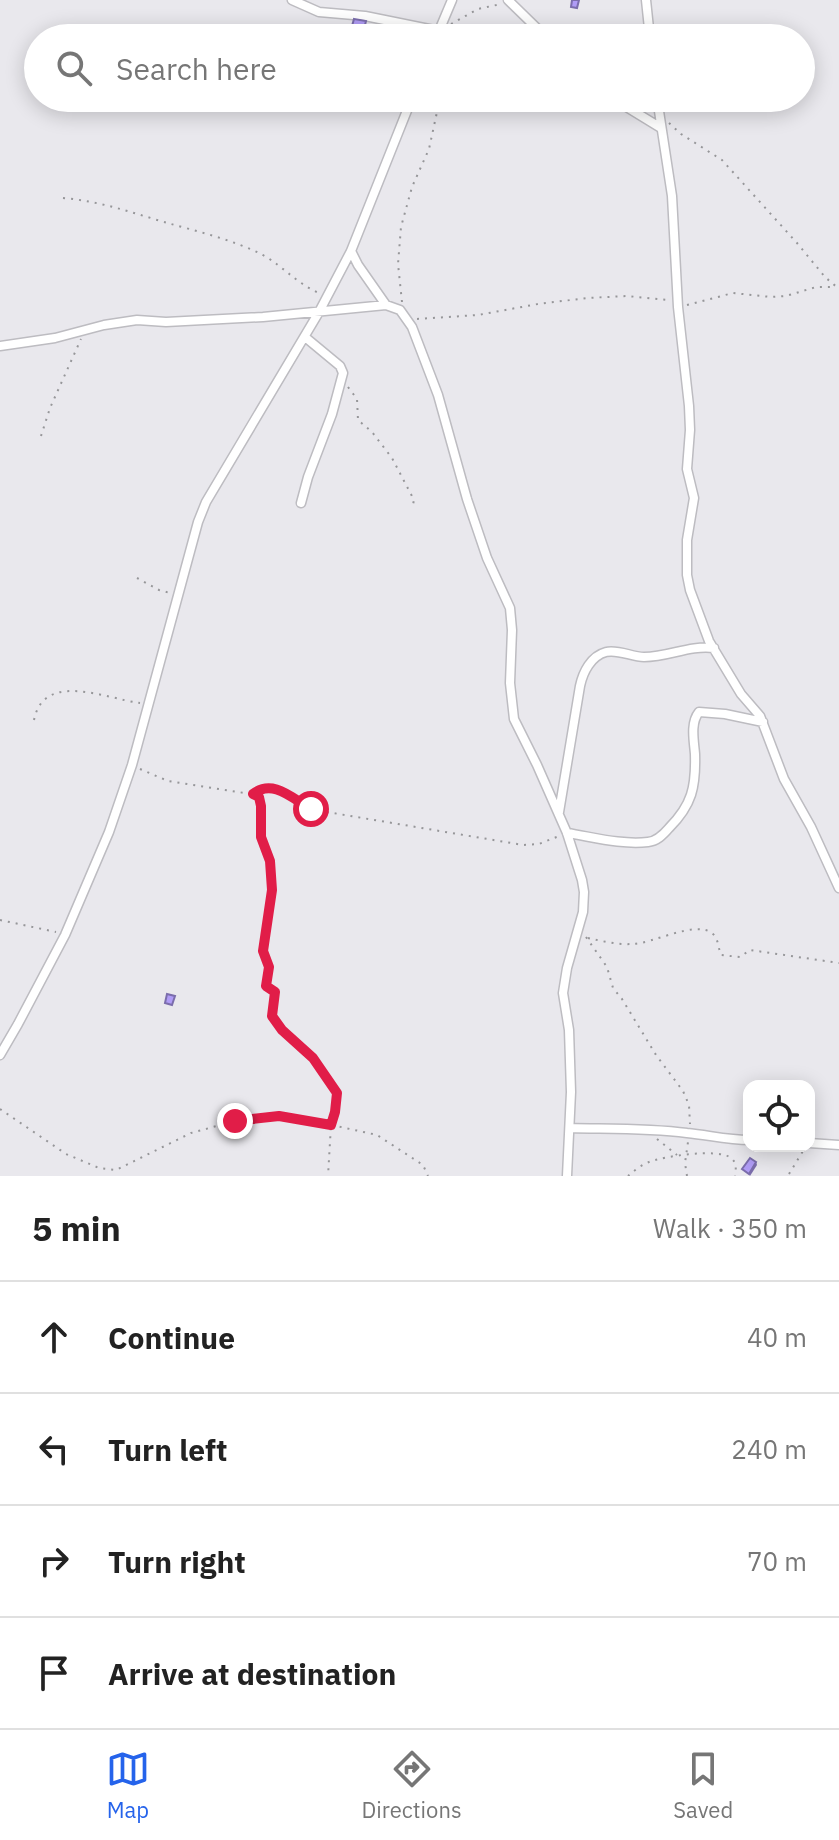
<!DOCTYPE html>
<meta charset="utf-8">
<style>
body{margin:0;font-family:"IBM Plex Sans",sans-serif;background:#f2f2f2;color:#222}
.controls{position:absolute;right:24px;bottom:24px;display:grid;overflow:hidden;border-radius:16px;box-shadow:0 4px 20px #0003}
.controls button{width:72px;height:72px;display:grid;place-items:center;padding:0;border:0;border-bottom:2px solid #e0e0e0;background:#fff;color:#222;font:40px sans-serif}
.stop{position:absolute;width:24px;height:24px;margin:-18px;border:6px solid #e11d48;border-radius:50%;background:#fff}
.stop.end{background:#e11d48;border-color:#fff;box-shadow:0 2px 8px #0008}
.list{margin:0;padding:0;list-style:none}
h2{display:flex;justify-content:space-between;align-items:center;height:104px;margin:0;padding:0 32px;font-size:34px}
h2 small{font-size:26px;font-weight:400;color:#767676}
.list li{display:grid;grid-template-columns:52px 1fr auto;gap:24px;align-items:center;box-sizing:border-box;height:112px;padding:0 32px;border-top:2px solid #e0e0e0}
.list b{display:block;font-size:30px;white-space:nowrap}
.list em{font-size:26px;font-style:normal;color:#767676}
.icon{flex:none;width:44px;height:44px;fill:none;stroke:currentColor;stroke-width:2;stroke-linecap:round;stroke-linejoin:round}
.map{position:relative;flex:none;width:839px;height:1176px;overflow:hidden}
.search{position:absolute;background:#fff;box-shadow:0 4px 20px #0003;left:24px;right:24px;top:24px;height:88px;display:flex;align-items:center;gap:20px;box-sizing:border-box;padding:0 28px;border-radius:44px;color:#767676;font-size:30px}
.sheet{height:552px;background:#fff}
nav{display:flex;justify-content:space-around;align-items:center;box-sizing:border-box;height:112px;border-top:2px solid #e0e0e0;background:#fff;font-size:22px;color:#767676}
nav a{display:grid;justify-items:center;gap:4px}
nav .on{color:#2563eb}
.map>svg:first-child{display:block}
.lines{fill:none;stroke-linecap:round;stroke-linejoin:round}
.street-casing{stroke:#bdbcc1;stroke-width:11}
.path{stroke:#969699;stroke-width:2;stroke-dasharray:2 6;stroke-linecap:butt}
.street{stroke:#fff;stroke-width:8}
.wall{fill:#9786d4}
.shaded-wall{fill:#7b6dac}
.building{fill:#b09cf6;stroke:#7b6dac;stroke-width:2}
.route{stroke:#e11d48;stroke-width:10}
</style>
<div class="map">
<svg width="839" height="1176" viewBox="0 0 839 1176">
<rect width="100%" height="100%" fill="#e9e8ed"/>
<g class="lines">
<defs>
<path id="street" d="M292,0l27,12 46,4 74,15
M508,0l39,38
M646,0l4,38
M436,38l16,-38
M612,98l49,30
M657,98l15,98 6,111 11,99 1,24 -3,39 7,29 -7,42v35l3,15 19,51 32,53 19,22 24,63 27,48 28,61
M351,251l7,14 28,40
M0,346l55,-8 49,-13 33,-5 29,2 97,-5 123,-12 14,5 12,17 26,68 29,104 20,59 23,50 2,22 -2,53 4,36 23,46 30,68 15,47 2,12 -1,20 -16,56 -4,25 6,37 2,62 -4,84
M301,503l7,-26 24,-63 11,-41 -3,-7 -35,-29
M559,812l21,-126c3,-14 11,-30 26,-34 12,-3 26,5 38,5 25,0 45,-12 70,-9
M567,833c26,4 54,12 81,9 9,-1 15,-7 21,-14 23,-23 27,-41 26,-74 -1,-13 -5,-31 4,-42l26,2 38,8
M0,1055l18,-31 47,-89 44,-103 23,-67 66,-243 8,-20 113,-190 32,-61 61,-153
M570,1128c39,1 78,0 117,5 21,2 41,7 62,7
M809,1143l30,2"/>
</defs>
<!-- street casing -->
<use href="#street" class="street-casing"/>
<!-- path -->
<path class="path" d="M451,24l27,-15 23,-5
M669,123l12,11 41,26 75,83 28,34 14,12
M63,198c36,3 67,14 101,24 32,9 70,18 99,33 21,12 33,28 56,38
M402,302l-4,-38 3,-37 11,-40 17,-38 11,-51
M687,305l46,-12 38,4 15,-1 30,-9h17
M417,319l61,-4 60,-11 49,-6 40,-2 41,4
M348,387l9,12 1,21 14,12 20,26 22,42 -2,9
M41,436l9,-28 31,-69
M137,578l22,12 11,3
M34,720c10,-50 73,-21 106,-17
M140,769l28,12 83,13 8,3 2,9v31l9,24 2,25 -9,65 6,16 -3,19 9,6 -4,17 3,11 39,38 24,37 -6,30 -3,51
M254,794l10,-6h9l42,22 208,35 16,-1 20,-8
M0,920l56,12
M586,937l21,30 6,21 9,11 34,56 27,36 6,14 1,19
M588,938c14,3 29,7 44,6 20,0 63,-24 80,-11 7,6 6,15 9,22l19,2 10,-7 89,13
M0,1109l66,45 33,14 17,2 75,-37 44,-12 44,-5 26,3 72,16 46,30 5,11
M657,1139l20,16
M789,1174l14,-23
M628,1176c6,-5 13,-11 21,-14 15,-6 70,-14 82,-4 6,5 5,11 4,18
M687,1176l-2,-13 3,-21"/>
<!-- street -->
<use href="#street" class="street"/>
</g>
<!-- wall -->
<path class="wall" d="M367,25l-1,7 -13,-3 -1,-3z"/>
<!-- shaded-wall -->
<path class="shaded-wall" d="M756,1162l1,3 -7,11 -1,-2z"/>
<!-- building -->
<path class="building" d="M572,0h7l-2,8 -6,-1z
M354,19l12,2 -2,8 -12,-3z
M167,994l8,2 -3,9 -7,-2z
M750,1158l6,4 -7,12 -7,-5z"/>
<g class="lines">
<!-- route -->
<path class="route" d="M235,1121l44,-5 52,9 4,-13 2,-19 -24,-35 -31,-28 -10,-14 3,-24 -9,-6 3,-19 -6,-16 9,-61 -2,-29 -9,-24v-31l-2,-9 -6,-3c20,-16 40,5 58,15"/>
</g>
</svg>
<div class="controls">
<button><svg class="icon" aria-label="locate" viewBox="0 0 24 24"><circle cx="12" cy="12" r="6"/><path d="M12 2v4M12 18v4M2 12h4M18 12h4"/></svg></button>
</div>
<div class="stop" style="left:311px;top:809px"></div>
<div class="stop end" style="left:235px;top:1121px"></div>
<div class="search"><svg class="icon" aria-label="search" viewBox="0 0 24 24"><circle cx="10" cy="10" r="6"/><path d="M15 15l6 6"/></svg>Search here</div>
</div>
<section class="sheet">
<h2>5 min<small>Walk · 350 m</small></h2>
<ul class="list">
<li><svg class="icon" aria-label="ahead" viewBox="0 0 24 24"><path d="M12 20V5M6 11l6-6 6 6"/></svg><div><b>Continue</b></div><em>40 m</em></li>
<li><svg class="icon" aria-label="left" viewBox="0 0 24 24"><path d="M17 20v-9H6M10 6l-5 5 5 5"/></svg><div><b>Turn left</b></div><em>240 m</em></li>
<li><svg class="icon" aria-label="right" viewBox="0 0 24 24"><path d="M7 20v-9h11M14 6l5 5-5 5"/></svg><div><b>Turn right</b></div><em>70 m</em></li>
<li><svg class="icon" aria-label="arrive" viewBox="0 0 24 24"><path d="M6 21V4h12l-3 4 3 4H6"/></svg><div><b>Arrive at destination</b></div></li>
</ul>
</section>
<nav>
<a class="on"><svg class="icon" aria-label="map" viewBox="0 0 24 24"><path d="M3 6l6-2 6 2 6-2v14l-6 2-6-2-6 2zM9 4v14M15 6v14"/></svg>Map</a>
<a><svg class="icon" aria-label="directions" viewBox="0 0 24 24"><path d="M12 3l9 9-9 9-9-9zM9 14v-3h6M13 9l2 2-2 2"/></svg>Directions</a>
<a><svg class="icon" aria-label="saved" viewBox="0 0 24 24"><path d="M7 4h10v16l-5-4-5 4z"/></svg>Saved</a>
</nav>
